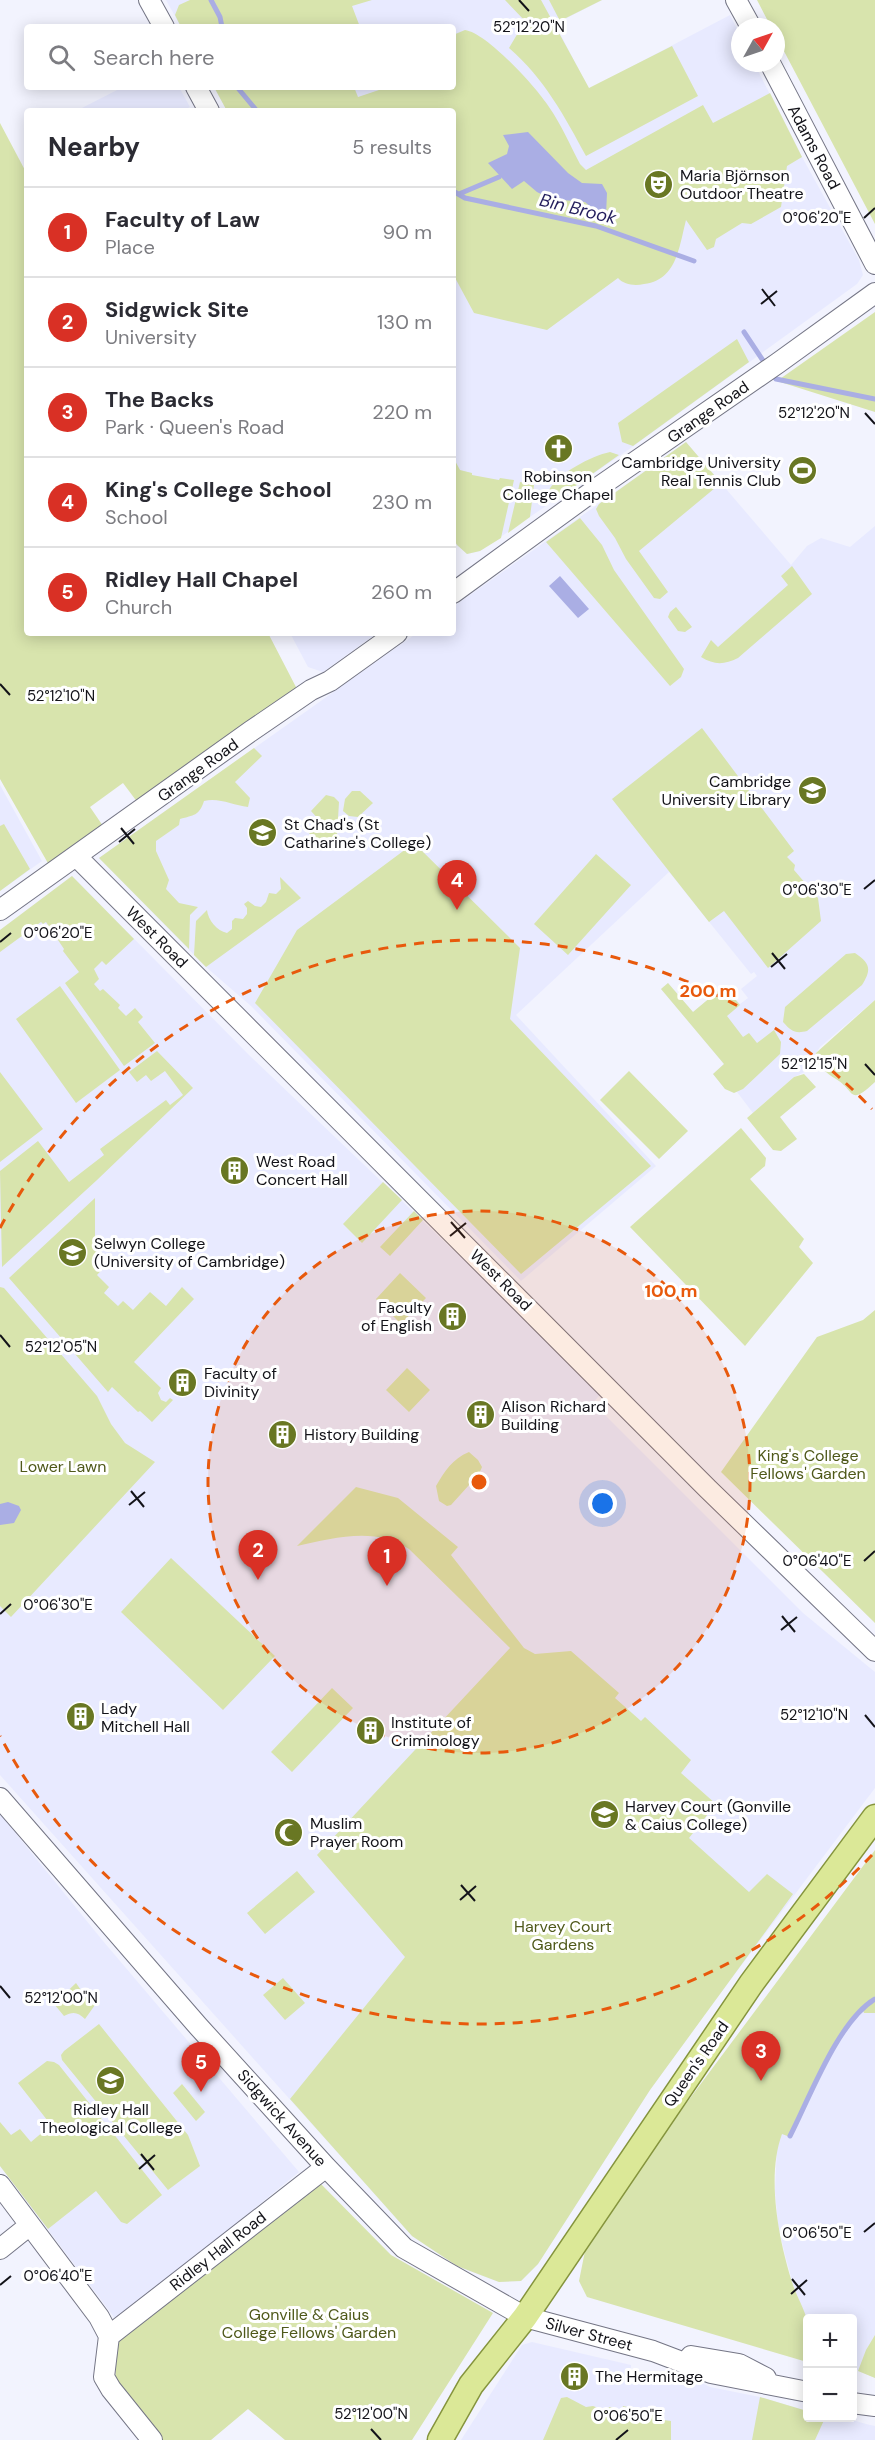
<!DOCTYPE html>
<meta charset="utf-8">
<style>
body{margin:0;font-family:"DM Sans",sans-serif;background:#f2f2f3;color:#2b2b33}
.controls{position:absolute;right:18px;bottom:18px;display:grid;overflow:hidden;border-radius:6px;box-shadow:0 3px 15px #0003}
.controls button{width:54px;height:54px;display:grid;place-items:center;padding:0;border:0;border-bottom:2px solid #e1e1e2;background:#fff;color:#2b2b33;font:30px sans-serif}
.compass{position:absolute;left:731px;top:18px;width:54px;height:54px;border-radius:50%;background:#fff;box-shadow:0 3px 15px #0003;rotate:50deg}
.you{position:absolute;left:603px;top:1504px;width:21px;height:21px;margin:-15px;border:4px solid #fff;border-radius:50%;background:#1a73e8;box-shadow:0 0 0 9px #1a73e833}
.badge{display:grid;place-items:center;width:39px;height:39px;border-radius:50%;background:#d93025;color:#fff;font-size:20px;font-weight:700}
.pin{position:absolute;translate:-50% -50px;filter:drop-shadow(0 2px 3px #0008)}
.pin::after{content:'';position:absolute;top:32px;width:21px;height:18px;background:inherit;clip-path:polygon(0 0,100% 0,50% 100%)}
.list{margin:0;padding:0;list-style:none}
h2{display:flex;justify-content:space-between;align-items:center;height:78px;margin:0;padding:0 24px;font-size:26px}
h2 small{font-size:20px;font-weight:400;color:#7c7c81}
.list li{display:grid;grid-template-columns:39px 1fr auto;gap:18px;align-items:center;box-sizing:border-box;height:90px;padding:0 24px;border-top:2px solid #e1e1e2}
.list b{display:block;font-size:22px;white-space:nowrap}
.list p{margin:0;font-size:20px;white-space:nowrap;color:#7c7c81}
.list em{font-size:20px;font-style:normal;color:#7c7c81}
.icon{flex:none;width:33px;height:33px;fill:none;stroke:currentColor;stroke-width:2;stroke-linecap:round;stroke-linejoin:round}
.map{position:relative;flex:none;width:875px;height:2440px;overflow:hidden}
.search{position:absolute;background:#fff;box-shadow:0 3px 15px #0003;left:24px;top:24px;width:432px;height:66px;display:flex;align-items:center;gap:15px;box-sizing:border-box;padding:0 21px;border-radius:6px;color:#7c7c81;font-size:22px}
.panel{position:absolute;background:#fff;box-shadow:0 3px 15px #0003;left:24px;top:108px;width:432px;height:528px;border-radius:6px}
.map>svg:first-child{display:block}
.built{fill:#e8eaff}
.green{fill:#d8e4ad}
.water{fill:#aaaee4}
.lines{fill:none;stroke-linecap:round;stroke-linejoin:round}
.stream{stroke:#aaaee4;stroke-width:5}
.minor-casing{stroke:#747585;stroke-width:22}
.major-casing{stroke:#85943d;stroke-width:27}
.minor{stroke:#fff;stroke-width:20}
.major{stroke:#dbe897;stroke-width:24}
.ticks{fill:none;stroke:#131319;stroke-width:2}
.ring{fill:none;stroke:#e8590c;stroke-width:3;stroke-dasharray:10 8}
.labels{text-anchor:middle;dominant-baseline:central;stroke-width:6;stroke-linejoin:round;paint-order:stroke}
.street-label{font-size:16px;fill:#131319;stroke:#fff}
.poi-label{font-size:16px;fill:#131319;stroke:#fff;text-anchor:start}
.park-label{font-size:16px;fill:#4f591a;stroke:#fff}
.water-label{font-size:18px;font-style:italic;fill:#231d5c;stroke:#fff}
.ticks-label{font-size:15px;text-anchor:middle;fill:#131319;stroke:#fff;stroke-width:6;stroke-linejoin:round;paint-order:stroke}
.centre{fill:#e8590c;stroke:#fff;stroke-width:3}
.ring-label{font-size:18px;text-anchor:middle;font-weight:bold;fill:#e8590c;stroke:#fff;stroke-width:6;stroke-linejoin:round;paint-order:stroke}
</style>
<div class="map">
<svg width="875" height="2440" viewBox="0 0 875 2440">
<rect width="100%" height="100%" fill="#f2f3fe"/>
<!-- built -->
<path class="built" d="M166,0h436l-47,24 34,65 141,-74 10,20v28h14l48,94 57,103 4,15 -6,9 -229,166 -148,101 -13,3 -10,-9 -4,-7v-427h-226l-13,-24h239v-60h-272z
M123,87h56l11,20 -8,4h-106z
M686,442l105,123 16,-19 14,-8 29,9 25,-21v474l-55,47 -4,6 -5,16 -17,8 -41,36 -16,-21 -12,-3 -12,-15 11,-10 -63,-75 7,-6 25,29 31,-26 16,18 8,-6 -7,-9 16,-13 -3,-4 -3,2 -82,-102 -153,143 140,151 -135,115 -270,-275 -45,-39 -107,-109 318,-225h36v-26z
M290,633h87l-54,39 -15,-5z
M0,785l42,76 -42,30z
M72,876l177,179 353,337 -9,11 210,210 72,59v116l-174,231 -51,71 -112,174 -17,17 -22,1 -42,-16 -45,-30 -412,-461v-845z
M0,1814l103,127 196,231 -182,149 -117,-155z
M875,2000v378l-22,-10 -1,-50h-44l-1,3 -14,-37 -8,-29 -7,-31 -3,-33 2,-44 5,-14 8,3 54,-107 18,-21z
M532,2342l99,23v4l44,10 3,-2 13,6 9,-1 10,5 50,10 47,14 1,7h37l21,6 9,2v14h-414l61,-95z"/>
<!-- green -->
<path class="green" d="M190,0h182l-20,6 8,21h-179l-6,-12 4,-10z
M505,0h36l48,88 83,-42 26,50 -112,60c-21,-39 -42,-78 -77,-108l16,-27z
M549,0h53l-42,21z
M757,0h118v224l-99,-188v-9h-5z
M465,30c22,3 71,57 84,77 12,17 21,38 31,57l6,6 117,-65 10,18 57,-30 32,64 -15,9 -6,41 -30,17 -9,-1 -26,16 -2,8 -7,3 -21,-30c-7,27 -9,60 -42,64 -9,2 -20,1 -26,-6l-71,52 -73,-17 -21,-39v-163h-226l-13,-24h140l4,10 30,-10h65v-52z
M0,123l27,51v459h241l29,56 -159,114 -15,-20 -33,24 13,19 -37,25 -17,14 -49,-86z
M875,312v100l-98,-31z
M737,339l12,23 -116,84 -11,-4 -4,-19z
M686,442l35,41 -82,68 29,41 -8,7 -6,-1 -28,-39 -11,-21 -16,-22 -3,-7 3,-5z
M610,452l9,3 -62,44 -5,-3 -3,-6c10,-17 42,-34 61,-38z
M453,457l7,13 12,3v2l27,5 1,-2 14,2 -13,58 -21,13 -13,3 -10,-9 -4,-7z
M520,482l14,3 -4,32 -22,16z
M580,518l22,27 12,25 70,99 -3,8 -11,9 -124,-144z
M792,566l20,28 -74,64c-14,7 -24,7 -37,-1l10,-17 7,7 70,-62 -7,-9z
M676,607l16,20 -7,5 -7,-1 -10,-14 2,-5z
M702,728l92,123 -7,6 8,8 -1,5 24,28 3,23 -53,47 -44,-57 -15,11 -97,-123z
M254,748l8,8 -27,26 15,16 -2,9c-15,-2 -30,-10 -44,-6 -5,15 -10,14 -24,18l-1,6 -23,16v10l13,29 -3,9 13,14 19,4 -8,8 -1,34 -90,-91z
M352,791h8l13,12 -15,14 -9,-1 -6,-5 2,-12z
M326,795l8,2 5,5 -2,34 -10,9 -9,-2 -10,-11 12,-11 -9,-10z
M4,824l26,45 -30,22v-65z
M414,843l106,105 -10,71 141,147 -130,108 -266,-271 42,-73z
M596,854l35,31 -63,70 -34,-31z
M72,876l62,63 -28,26 -4,-4 -8,8 5,10 -5,5 6,7 3,-2 17,16 -2,3 8,8 9,-8 8,9 -5,5 17,21 -31,23 -59,-83 14,-11 -16,-21 1,-2 -18,-27 -3,2 -2,-2 -41,30v-22z
M280,877l21,21 -95,69 -12,-12 2,-34 11,-11c1,10 10,21 20,23l5,-4v-8l3,-3 8,1 4,-5v-6l-3,-4 4,-3 7,5 6,1 5,-5 3,-9 7,1 5,-5z
M855,953c15,10 17,16 7,32l-55,46c-12,3 -16,0 -24,-9l2,-15 61,-53z
M668,983l25,29 31,-26 16,19 -13,11 16,21 6,-4 8,10 17,-13 7,12 -1,12 -37,35 -9,4 -9,-4 -12,-15 11,-10 -63,-75z
M60,986l60,84 -44,33 -60,-84z
M875,1000v82c-27,25 -19,9 -39,-3 -9,-5 -15,-11 -22,-20l2,-6z
M157,1051l36,37 -96,92 -95,87 -2,-96 38,-30 31,41 35,-27 -4,-6 66,-49 4,5 13,-10 -18,-24 -14,10 -5,-6 -9,7 -8,-10z
M629,1071l59,60 -29,28 -59,-59z
M0,1072l43,57 -43,33z
M804,1074l12,13 -36,30 17,22 -16,12 -8,-1 -26,-32 47,-41z
M741,1128l25,30 -1,8 -15,13 54,60 -5,8 14,16 -68,83 -115,-119z
M383,1182l19,18 -40,43 -19,-19z
M95,1198v50l14,14 -12,13 12,12 -5,6 14,13 5,-5 10,9 17,-18 16,14 16,-19 12,12 -60,63 27,26 -3,5 3,7 5,2 4,-4 3,2 -21,22 -12,-11 -2,1 -26,-25 -4,5 -99,-114z
M414,1211l9,9 -33,36 -10,-9z
M400,1273l26,25 -25,26 -25,-25z
M0,1287l4,1 93,108 14,28 14,19 30,19 -144,155 -11,-11z
M875,1310v313l-154,-151 96,-135 46,-17z
M407,1368l23,22 -21,22 -23,-22z
M469,1452l9,8 4,7 -3,7 -28,31 -4,1 -8,-5 -3,-15c9,-15 16,-27 33,-34z
M356,1487l42,11 60,49 -7,8 73,93 11,6 36,-3 48,42 -4,5 26,23 4,-4 46,43 -10,13 35,31 -27,34 60,54 18,-18 26,20 -143,196 -112,174 -17,17 -22,1 -42,-16 -45,-30 -122,-137 115,-142 -88,-102 193,-207 -101,-99c-33,-23 -76,-11 -112,-3z
M171,1558l104,98 -52,54 -102,-98z
M332,1688l21,20 -61,64 -21,-20z
M875,1850v163h-11l-2,-5 -18,21 -54,108 -8,-3c-16,43 -3,108 11,151 4,12 11,23 14,35 3,12 0,29 0,42l-220,-65 -8,-16 6,-30 65,-99z
M297,1871l18,21 -50,42 -18,-21z
M283,1978l22,25 -20,17 -22,-25z
M76,1983l14,20 2,-1 3,3 -10,14c-7,-7 -12,-8 -21,-3l-10,-12z
M99,2024l89,111 12,31 -32,24 -106,-130 -1,-5 3,-4z
M47,2061l7,1 5,3 103,130 -35,29 -6,-2 -25,-31 -48,38 -48,-63v-44l11,13 9,-6 11,13 20,-17 -33,-42z
M182,2084l23,28 -9,9 -23,-28z
M318,2181l73,74 102,58 -81,127h-127l-37,-31 -37,31h-50l-46,-56 2,-44z
M875,2335v43l-17,-7 8,-21z
M567,2397l19,10 7,-1 14,5 2,-4 13,3 1,-4 40,9v5l8,1v19h-128l18,-42z
M760,2397l47,14 1,7h17l-10,22h-63z"/>
<!-- water -->
<path class="water" d="M528,132l40,41 14,10 20,1 5,9 -1,22 -3,3 -18,-16 -34,-3 -14,-7 -13,-11 -12,8 -24,-26 19,-9 2,-8 -6,-11z
M560,576l29,33 -11,9 -29,-32z
M8,1502l11,4 2,4 -7,13 -14,2v-21z"/>
<g class="lines">
<!-- stream -->
<path class="stream" d="M211,0l9,17 2,10
M237,87l20,24
M453,191l12,7 131,28 98,35
M459,194l40,-17
M744,332l22,33
M772,373l4,6 99,20
M790,2136c20,-39 48,-115 85,-137"/>
<defs>
<path id="minor" d="M149,0l15,27
M736,0l15,27
M770,63l105,201
M196,87l13,24
M453,593l140,-102 185,-128 97,-70
M77,857l631,632 167,162
M0,910l251,-179 60,-41 19,-9 67,-48
M0,1798l198,228 128,141 78,81 121,69 128,34 58,22 97,19
M0,2185l99,132 10,19
M0,2249l30,-24
M109,2336l217,-169
M109,2336l-5,41 7,12 41,51
M691,2356l48,8 27,14
M852,2403l23,3"/>
<path id="major" d="M440,2440l31,-55 54,-68 226,-333 124,-167"/>
</defs>
<!-- minor casing -->
<use href="#minor" class="minor-casing"/>
<!-- major casing -->
<use href="#major" class="major-casing"/>
<!-- minor -->
<use href="#minor" class="minor"/>
<!-- major -->
<use href="#major" class="major"/>
</g>
<!-- ticks -->
<path class="ticks" d="M519,0l10,11M864,218l11,-10M762,289l13,17M761,304l16,-13M865,413l10,11M0,684l10,11M121,828l13,16M119,842l16,-13M864,889l11,-9M0,942l11,-9M772,953l13,16M771,967l16,-13M865,1064l10,11M451,1222l14,16M450,1236l16,-13M0,1335l10,12M131,1491l13,16M129,1505l16,-13M864,1561l11,-10M0,1614l11,-10M782,1616l13,16M781,1630l16,-13M865,1715l10,12M461,1885l14,16M460,1900l16,-14M0,1986l10,12M141,2154l13,16M139,2169l16,-14M864,2232l11,-9M792,2279l13,16M0,2285l11,-9M791,2294l16,-14M371,2429l10,11M616,2440l12,-10"/>
<!-- distance rings -->
<circle cx="479" cy="1482" r="271" fill="#e8590c" fill-opacity=".12"/>
<g class="ring">
<circle cx="479" cy="1482" r="271"/>
<path d="M872 1855A542 542 0 0 1 0 1736M0 1228A542 542 0 0 1 872 1109"/>
</g>
<!-- icons -->
<defs>
<symbol id="theatre-disc" viewBox="-11 -11 22 22"><circle r="9.5" fill="#697723" stroke="#fff"/><path d="M-5-5.5Q0-4 5-5.5V0Q5 5 0 6Q-5 5-5 0ZM-3.3-2.5H-1v1.5H-3.3ZM1-2.5H3.3v1.5H1ZM-2.8 1Q0 5.5 2.8 1Z" fill="#fff"/></symbol>
<symbol id="church-disc" viewBox="-11 -11 22 22"><circle r="9.5" fill="#697723" stroke="#fff"/><path d="M-1.2-6h2.4v3.5h3.3v2.4h-3.3V6h-2.4V-.1h-3.3v-2.4h3.3Z" fill="#fff"/></symbol>
<symbol id="stadium-disc" viewBox="-11 -11 22 22"><circle r="9.5" fill="#697723" stroke="#fff"/><path d="M0-5a6.5 5 0 1 0 0 10a6.5 5 0 1 0 0-10ZM-3.5-1.8h7v3.6h-7Z" fill="#fff"/></symbol>
<symbol id="university-disc" viewBox="-11 -11 22 22"><circle r="9.5" fill="#697723" stroke="#fff"/><path d="M0-5L7-2L0 1L-7-2ZM-4 1L0 2.5L4 1V4Q0 6-4 4Z" fill="#fff"/></symbol>
<symbol id="building-disc" viewBox="-11 -11 22 22"><circle r="9.5" fill="#697723" stroke="#fff"/><path d="M-4-6H4V6H1V3H-1V6H-4ZM-2.5-4.3h1.7v1.8h-1.7ZM.8-4.3h1.7v1.8H.8ZM-2.5-1h1.7V.8h-1.7ZM.8-1h1.7V.8H.8Z" fill="#fff"/></symbol>
<symbol id="mosque-disc" viewBox="-11 -11 22 22"><circle r="9.5" fill="#697723" stroke="#fff"/><path d="M3.5-4.9A6 6 0 1 0 3.5 4.9A5 5 0 1 1 3.5-4.9Z" fill="#fff"/></symbol>
</defs>
<g fill-rule="evenodd">
<use href="#theatre-disc" x="642" y="168" width="33" height="33"/>
<use href="#church-disc" x="542" y="432" width="33" height="33"/>
<use href="#stadium-disc" x="786" y="454" width="33" height="33"/>
<use href="#university-disc" x="796" y="774" width="33" height="33"/>
<use href="#university-disc" x="246" y="816" width="33" height="33"/>
<use href="#building-disc" x="218" y="1154" width="33" height="33"/>
<use href="#university-disc" x="56" y="1236" width="33" height="33"/>
<use href="#building-disc" x="436" y="1300" width="33" height="33"/>
<use href="#building-disc" x="166" y="1366" width="33" height="33"/>
<use href="#building-disc" x="464" y="1398" width="33" height="33"/>
<use href="#building-disc" x="266" y="1418" width="33" height="33"/>
<use href="#building-disc" x="64" y="1700" width="33" height="33"/>
<use href="#building-disc" x="354" y="1714" width="33" height="33"/>
<use href="#university-disc" x="588" y="1798" width="33" height="33"/>
<use href="#mosque-disc" x="272" y="1816" width="33" height="33"/>
<use href="#university-disc" x="94" y="2064" width="33" height="33"/>
<use href="#building-disc" x="558" y="2360" width="33" height="33"/>
</g>
<g class="labels">
<!-- street labels -->
<g class="street-label">
<text transform="translate(814 147) rotate(62)">Adams Road</text>
<text transform="translate(708 412) rotate(-35)">Grange Road</text>
<text transform="translate(198 770) rotate(-36)">Grange Road</text>
<text transform="translate(157 937) rotate(45)">West Road</text>
<text transform="translate(501 1280) rotate(45)">West Road</text>
<text transform="translate(696 2064) rotate(-55)">Queen's Road</text>
<text transform="translate(282 2118) rotate(48)">Sidgwick Avenue</text>
<text transform="translate(218 2251) rotate(-38)">Ridley Hall Road</text>
<text transform="translate(589 2334) rotate(15)">Silver Street</text>
</g>
<!-- poi labels -->
<g class="poi-label">
<text x="680" y="175">Maria Björnson<tspan x="680" dy="18">Outdoor Theatre</tspan></text>
<text x="781" y="462" text-anchor="end">Cambridge University<tspan x="781" dy="18">Real Tennis Club</tspan></text>
<text x="558" y="476" text-anchor="middle">Robinson<tspan x="558" dy="18">College Chapel</tspan></text>
<text x="791" y="781" text-anchor="end">Cambridge<tspan x="791" dy="18">University Library</tspan></text>
<text x="284" y="824">St Chad's (St<tspan x="284" dy="18">Catharine's College)</tspan></text>
<text x="256" y="1161">West Road<tspan x="256" dy="18">Concert Hall</tspan></text>
<text x="94" y="1243">Selwyn College<tspan x="94" dy="18">(University of Cambridge)</tspan></text>
<text x="432" y="1307" text-anchor="end">Faculty<tspan x="432" dy="18">of English</tspan></text>
<text x="204" y="1373">Faculty of<tspan x="204" dy="18">Divinity</tspan></text>
<text x="501" y="1406">Alison Richard<tspan x="501" dy="18">Building</tspan></text>
<text x="304" y="1434">History Building</text>
<text x="101" y="1708">Lady<tspan x="101" dy="18">Mitchell Hall</tspan></text>
<text x="391" y="1722">Institute of<tspan x="391" dy="18">Criminology</tspan></text>
<text x="625" y="1806">Harvey Court (Gonville<tspan x="625" dy="18">&amp; Caius College)</tspan></text>
<text x="310" y="1823">Muslim<tspan x="310" dy="18">Prayer Room</tspan></text>
<text x="111" y="2109" text-anchor="middle">Ridley Hall<tspan x="111" dy="18">Theological College</tspan></text>
<text x="595" y="2376">The Hermitage</text>
</g>
<!-- park labels -->
<g class="park-label">
<text x="808" y="1455">King's College<tspan x="808" dy="18">Fellows' Garden</tspan></text>
<text x="63" y="1466">Lower Lawn</text>
<text x="563" y="1926">Harvey Court<tspan x="563" dy="18">Gardens</tspan></text>
<text x="309" y="2314">Gonville &amp; Caius<tspan x="309" dy="18">College Fellows' Garden</tspan></text>
</g>
<!-- water labels -->
<g class="water-label">
<text transform="translate(578 209) rotate(14)">Bin Brook</text>
</g>
</g>
<g class="ticks-label">
<text x="529" y="32">52°12'20"N</text>
<text x="817" y="223">0°06'20"E</text>
<text x="814" y="418">52°12'20"N</text>
<text x="61" y="701">52°12'10"N</text>
<text x="817" y="895">0°06'30"E</text>
<text x="58" y="938">0°06'20"E</text>
<text x="814" y="1069">52°12'15"N</text>
<text x="61" y="1352">52°12'05"N</text>
<text x="817" y="1566">0°06'40"E</text>
<text x="58" y="1610">0°06'30"E</text>
<text x="814" y="1720">52°12'10"N</text>
<text x="61" y="2003">52°12'00"N</text>
<text x="817" y="2238">0°06'50"E</text>
<text x="58" y="2281">0°06'40"E</text>
<text x="371" y="2419">52°12'00"N</text>
<text x="628" y="2421">0°06'50"E</text>
</g>
<circle cx="479" cy="1482" r="9" class="centre"/>
<g class="ring-label">
<text x="708" y="997">200 m</text>
<text x="671" y="1297">100 m</text>
</g>
</svg>
<div class="controls">
<button>+</button>
<button>−</button>
</div>
<svg class="compass" viewBox="-18 -18 36 36"><path d="M0-13l5 13h-10z" fill="#e53935"/><path d="M0 13l5-13h-10z" fill="#7c7c81"/></svg>
<div class="you"></div>
<div class="pin badge" style="left:387px;top:1586px">1</div>
<div class="pin badge" style="left:258px;top:1580px">2</div>
<div class="pin badge" style="left:761px;top:2081px">3</div>
<div class="pin badge" style="left:457px;top:910px">4</div>
<div class="pin badge" style="left:201px;top:2092px">5</div>
<div class="search"><svg class="icon" aria-label="search" viewBox="0 0 24 24"><circle cx="10" cy="10" r="6"/><path d="M15 15l6 6"/></svg>Search here</div>
<section class="panel">
<h2>Nearby<small>5 results</small></h2>
<ul class="list">
<li><span class="badge">1</span><div><b>Faculty of Law</b><p>Place</p></div><em>90 m</em></li>
<li><span class="badge">2</span><div><b>Sidgwick Site</b><p>University</p></div><em>130 m</em></li>
<li><span class="badge">3</span><div><b>The Backs</b><p>Park · Queen's Road</p></div><em>220 m</em></li>
<li><span class="badge">4</span><div><b>King's College School</b><p>School</p></div><em>230 m</em></li>
<li><span class="badge">5</span><div><b>Ridley Hall Chapel</b><p>Church</p></div><em>260 m</em></li>
</ul>
</section>
</div>
